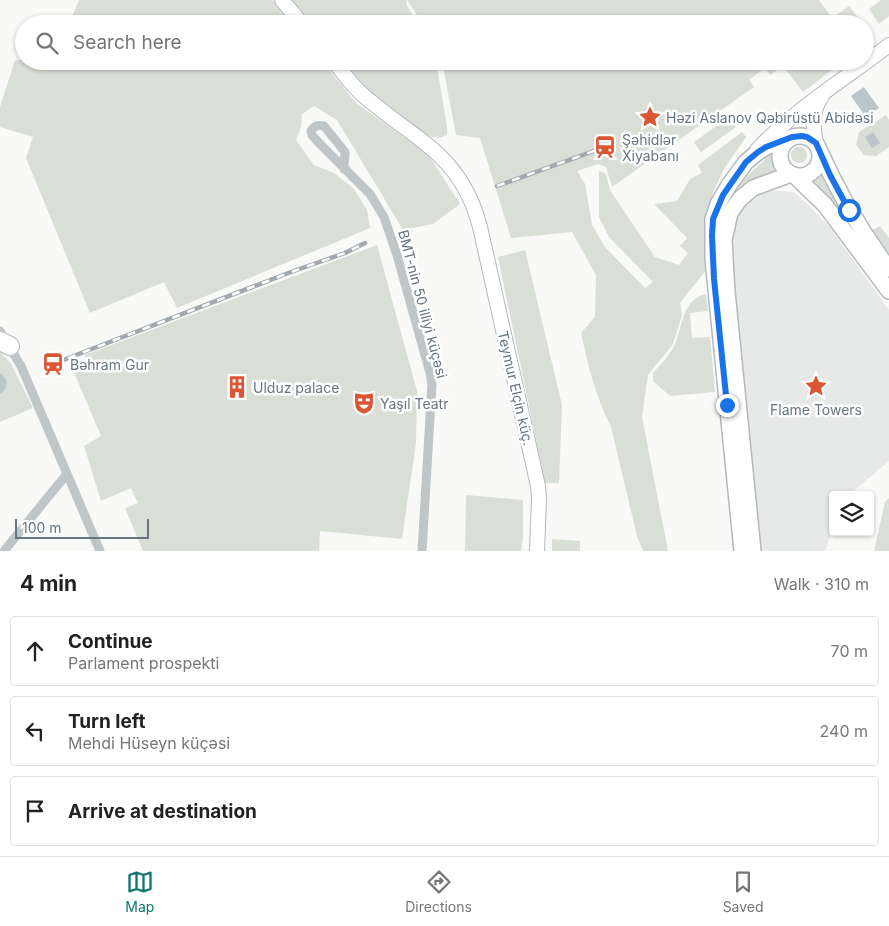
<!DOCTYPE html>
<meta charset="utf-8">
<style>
body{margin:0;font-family:Inter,sans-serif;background:#f6f6f6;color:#222}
.controls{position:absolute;right:15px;bottom:15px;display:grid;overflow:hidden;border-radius:5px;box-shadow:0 1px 4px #0004}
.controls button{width:45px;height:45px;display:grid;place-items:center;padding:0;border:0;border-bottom:1px solid #e0e0e0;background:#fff;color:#222;font:25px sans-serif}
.scale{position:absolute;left:15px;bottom:12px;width:134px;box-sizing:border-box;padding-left:5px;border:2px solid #667680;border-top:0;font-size:14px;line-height:18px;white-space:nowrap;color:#667680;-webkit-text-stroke:4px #fff;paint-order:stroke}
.stop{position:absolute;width:15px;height:15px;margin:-11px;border:4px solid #1a73e8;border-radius:50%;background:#fff}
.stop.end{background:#1a73e8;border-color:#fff;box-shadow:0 1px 5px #0008}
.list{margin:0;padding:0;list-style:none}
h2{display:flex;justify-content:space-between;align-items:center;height:65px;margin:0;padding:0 20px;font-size:21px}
h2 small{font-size:16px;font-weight:400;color:#767676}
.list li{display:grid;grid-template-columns:32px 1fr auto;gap:15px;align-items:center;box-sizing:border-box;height:70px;margin:0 10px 10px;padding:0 10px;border:1px solid #e0e0e0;border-radius:5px}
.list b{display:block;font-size:19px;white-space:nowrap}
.list p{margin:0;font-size:16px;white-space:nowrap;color:#767676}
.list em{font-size:16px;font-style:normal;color:#767676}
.icon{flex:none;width:28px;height:28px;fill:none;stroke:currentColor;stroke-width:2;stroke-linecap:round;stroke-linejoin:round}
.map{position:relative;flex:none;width:889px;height:551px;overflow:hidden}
.search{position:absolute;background:#fff;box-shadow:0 1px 4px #0004;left:15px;right:15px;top:15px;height:55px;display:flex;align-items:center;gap:12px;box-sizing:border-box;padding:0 18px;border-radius:28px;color:#767676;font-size:19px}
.sheet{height:305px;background:#fff}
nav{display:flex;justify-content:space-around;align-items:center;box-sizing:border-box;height:70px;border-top:1px solid #e0e0e0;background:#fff;font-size:14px;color:#767676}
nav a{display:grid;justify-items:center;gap:2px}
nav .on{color:#0f766e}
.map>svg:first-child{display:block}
.built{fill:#e7e8e8}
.green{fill:#d9ded6}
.water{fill:#bac6ca}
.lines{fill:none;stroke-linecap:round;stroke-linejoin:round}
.secondary-casing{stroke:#b3b9bd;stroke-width:16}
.primary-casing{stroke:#b4b9bd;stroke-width:18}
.highway-casing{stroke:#b4b8bb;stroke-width:20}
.street{stroke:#c0c5c8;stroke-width:9}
.secondary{stroke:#fff;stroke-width:14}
.primary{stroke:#fff;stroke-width:15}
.highway{stroke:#fff;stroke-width:18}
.rail-casing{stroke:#a2a9ae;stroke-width:4.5}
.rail{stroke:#fff;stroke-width:2.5;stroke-dasharray:8;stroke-linecap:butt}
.route{stroke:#1a73e8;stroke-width:6}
.labels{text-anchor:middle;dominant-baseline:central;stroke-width:5;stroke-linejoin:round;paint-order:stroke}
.poi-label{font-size:14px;fill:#667680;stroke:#fff;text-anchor:start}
.street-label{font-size:14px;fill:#667680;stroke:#fff}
</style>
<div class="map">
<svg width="889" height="551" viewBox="0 0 889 551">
<rect width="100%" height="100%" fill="#f9f9f7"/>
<!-- built -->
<path class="built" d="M769,190l24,2 16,13 21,23 59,82v151l-40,34h-16v32l-8,24h-66l-28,-287v-32l11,-27 12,-10z"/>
<!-- green -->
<path class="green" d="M79,0h194l19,24h-223z
M291,0h115l1,6 12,18h-108z
M407,0h412l13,18 17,-12 14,18h-440z
M881,0h8v16l-10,8 -10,-15z
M15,60l307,1 34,42 72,51 32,50 -27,20 -30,6 -66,-110 -23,-14 -12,8 -1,13 -5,13 18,25 20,8 20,16 13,21 3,18 -193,80 -13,-26 -74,31 -64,-155 7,-21 -33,-10v-20z
M342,61h94l11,66v8l-8,3 -11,-2 -67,-51z
M442,61h402l-41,31 -20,-26 -13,9 -5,-7 -16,12 5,7 -142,100 -6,-20 -8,-3 -21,7 8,13 7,41 13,22 40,41 8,-6 -44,-45 -10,-20v-46l7,3 4,16 45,67 24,8 9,-12 -8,-7 7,-8 -33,-34 23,-3 13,-22 12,-6 -4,-8 44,-33 4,5 -21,30 -12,25 -8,30 1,48 -26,33 2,12 -9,29 -25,31 -6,42 26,134h-25l-6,-15 -26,-109c-15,-30 -23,-61 -30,-94l14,-16 1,-42 -24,-43 -61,6 -31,-100 -24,-3z
M886,115l3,5v27l-13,9 -12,-1 -8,-10 3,-13z
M729,117l7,10 -35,25 -7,-10z
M791 155a8 8 0 1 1 16 0a8 8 0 1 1-16 0Z
M776,149v13l5,10c-24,3 -33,9 -50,26l15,-21z
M820,169l35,61 -49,-50 6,-3z
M880,226l9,12v16l-17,-24z
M377,245l40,146 -1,52 -14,96 -82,-8 -1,20h-176l-18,-43 13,-5 -7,-15 -30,13 -17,-55 17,-10 -28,-66 16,-5 -4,-10z
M525,250l37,155 -3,78h-14l-47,-226z
M706,294l2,17 -18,2 2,25 18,-1 5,55 -45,4 -17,-15v-8c7,-8 15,-16 20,-25 10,-18 8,-49 33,-54z
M0,352l11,12 22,44 -33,14z
M466,495l57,5v38l-2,13h-56z
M889,498v53h-15l11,-49z
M552,539l28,2v10h-28z"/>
<!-- water -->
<path class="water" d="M864,87l15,21 -13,9 -15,-21z
M873,132l7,11 -8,5 -7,-11z
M0,373c9,6 9,15 0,21z"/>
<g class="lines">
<defs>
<path id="secondary" d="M282,0l20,24
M334,61c9,12 18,25 30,35 51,44 97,58 116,131l58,259 1,12 -2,53
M816,144c-3,-18 -5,-32 6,-48
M757,150c38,-41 88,-71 132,-105"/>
<path id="primary" d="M780 156a20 20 0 1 1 40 0a20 20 0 1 1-40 0Z
M818,147c19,44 43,84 71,122
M794,175l31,30 64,86
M742,551l-29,-292v-40l5,-15 11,-19 17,-23 12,-10 8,-5 26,-10
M753,551l-26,-259 -3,-52 6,-27 10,-14 13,-11 38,-14"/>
<path id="highway" d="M0,341l10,5"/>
</defs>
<!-- secondary casing -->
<use href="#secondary" class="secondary-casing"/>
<!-- primary casing -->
<use href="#primary" class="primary-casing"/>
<!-- highway casing -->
<use href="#highway" class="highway-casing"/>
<!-- street -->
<path class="street" d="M344,169l1,-17 -21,-26c-6,-1 -9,-1 -13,5l1,4 6,7 52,52 14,23 13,38 33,118 2,11 -10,167
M0,331l21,35 79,185
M4,551l62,-76"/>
<!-- secondary -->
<use href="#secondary" class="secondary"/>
<!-- primary -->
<use href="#primary" class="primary"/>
<!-- highway -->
<use href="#highway" class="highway"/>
<defs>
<path id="rail" d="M497,186l108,-39
M53,364l238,-92 54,-19 20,-10"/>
</defs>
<!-- rail casing -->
<use href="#rail" class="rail-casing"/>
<!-- rail -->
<use href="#rail" class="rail"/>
</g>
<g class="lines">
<!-- route -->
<path class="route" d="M727,405l-13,-126 -2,-43 1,-17 10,-24 23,-33 12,-10 8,-5 26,-10 10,-1 5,1 9,6 14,32 19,35"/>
</g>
<!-- icons -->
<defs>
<symbol id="sight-bare" viewBox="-9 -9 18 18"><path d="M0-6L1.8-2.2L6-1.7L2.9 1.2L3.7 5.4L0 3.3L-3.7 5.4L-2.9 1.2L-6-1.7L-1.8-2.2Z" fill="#db5635" stroke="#fff" stroke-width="2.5" paint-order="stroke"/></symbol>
<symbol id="station-bare" viewBox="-9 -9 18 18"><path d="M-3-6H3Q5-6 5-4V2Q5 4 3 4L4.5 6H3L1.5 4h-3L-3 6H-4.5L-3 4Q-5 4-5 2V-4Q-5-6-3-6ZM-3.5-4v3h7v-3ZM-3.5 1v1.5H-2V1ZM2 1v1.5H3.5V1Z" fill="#db5635" stroke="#fff" stroke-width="2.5" paint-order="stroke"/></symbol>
<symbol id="building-bare" viewBox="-9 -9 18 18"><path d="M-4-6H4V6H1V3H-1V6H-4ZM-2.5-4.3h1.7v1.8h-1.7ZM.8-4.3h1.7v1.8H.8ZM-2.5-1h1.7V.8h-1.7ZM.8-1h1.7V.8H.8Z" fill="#db5635" stroke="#fff" stroke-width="2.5" paint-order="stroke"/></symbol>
<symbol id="theatre-bare" viewBox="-9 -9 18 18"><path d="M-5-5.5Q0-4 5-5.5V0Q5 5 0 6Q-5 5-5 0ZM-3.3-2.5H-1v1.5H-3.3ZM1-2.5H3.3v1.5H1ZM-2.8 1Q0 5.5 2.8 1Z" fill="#db5635" stroke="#fff" stroke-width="2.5" paint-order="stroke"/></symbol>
</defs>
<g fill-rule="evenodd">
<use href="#sight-bare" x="634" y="101" width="32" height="32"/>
<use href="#station-bare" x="589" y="131" width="32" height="32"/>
<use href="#station-bare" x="37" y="348" width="32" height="32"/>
<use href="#sight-bare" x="800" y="370" width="32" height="32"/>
<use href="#building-bare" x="221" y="371" width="32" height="32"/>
<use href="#theatre-bare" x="348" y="387" width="32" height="32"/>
</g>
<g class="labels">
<!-- poi labels -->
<g class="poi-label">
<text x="666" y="117">Həzi Aslanov Qəbirüstü Abidəsi</text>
<text x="622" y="139">Şəhidlər<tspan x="622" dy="16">Xiyabanı</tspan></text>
<text x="70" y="364">Bəhram Gur</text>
<text x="253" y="387">Ulduz palace</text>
<text x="380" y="403">Yaşıl Teatr</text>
<text x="816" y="409" text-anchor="middle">Flame Towers</text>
</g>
<!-- street labels -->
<g class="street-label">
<text transform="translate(423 304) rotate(75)">BMT-nin 50 illiyi küçəsi</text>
<text transform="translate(516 388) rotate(77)">Teymur Elçin küç.</text>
</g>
</g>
</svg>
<div class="controls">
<button><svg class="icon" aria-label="layers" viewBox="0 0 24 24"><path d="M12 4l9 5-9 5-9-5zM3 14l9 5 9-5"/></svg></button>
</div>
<div class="scale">100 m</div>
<div class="stop" style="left:849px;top:210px"></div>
<div class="stop end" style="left:727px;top:405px"></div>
<div class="search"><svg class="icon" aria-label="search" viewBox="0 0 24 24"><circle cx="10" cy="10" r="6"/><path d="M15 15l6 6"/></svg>Search here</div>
</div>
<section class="sheet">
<h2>4 min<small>Walk · 310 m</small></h2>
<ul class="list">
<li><svg class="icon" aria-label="ahead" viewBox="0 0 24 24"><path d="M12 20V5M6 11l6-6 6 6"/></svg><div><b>Continue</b><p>Parlament prospekti</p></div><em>70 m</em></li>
<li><svg class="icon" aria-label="left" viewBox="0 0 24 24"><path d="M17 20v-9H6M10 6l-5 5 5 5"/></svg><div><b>Turn left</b><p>Mehdi Hüseyn küçəsi</p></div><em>240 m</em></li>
<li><svg class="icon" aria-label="arrive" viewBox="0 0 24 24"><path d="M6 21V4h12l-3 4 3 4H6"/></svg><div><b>Arrive at destination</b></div></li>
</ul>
</section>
<nav>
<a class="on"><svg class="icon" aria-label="map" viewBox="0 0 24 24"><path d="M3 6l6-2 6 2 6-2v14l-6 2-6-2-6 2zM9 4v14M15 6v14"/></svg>Map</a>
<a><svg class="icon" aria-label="directions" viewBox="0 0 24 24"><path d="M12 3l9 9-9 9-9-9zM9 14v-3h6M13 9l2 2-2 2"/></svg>Directions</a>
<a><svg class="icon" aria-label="saved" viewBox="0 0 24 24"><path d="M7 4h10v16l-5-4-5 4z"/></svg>Saved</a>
</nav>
